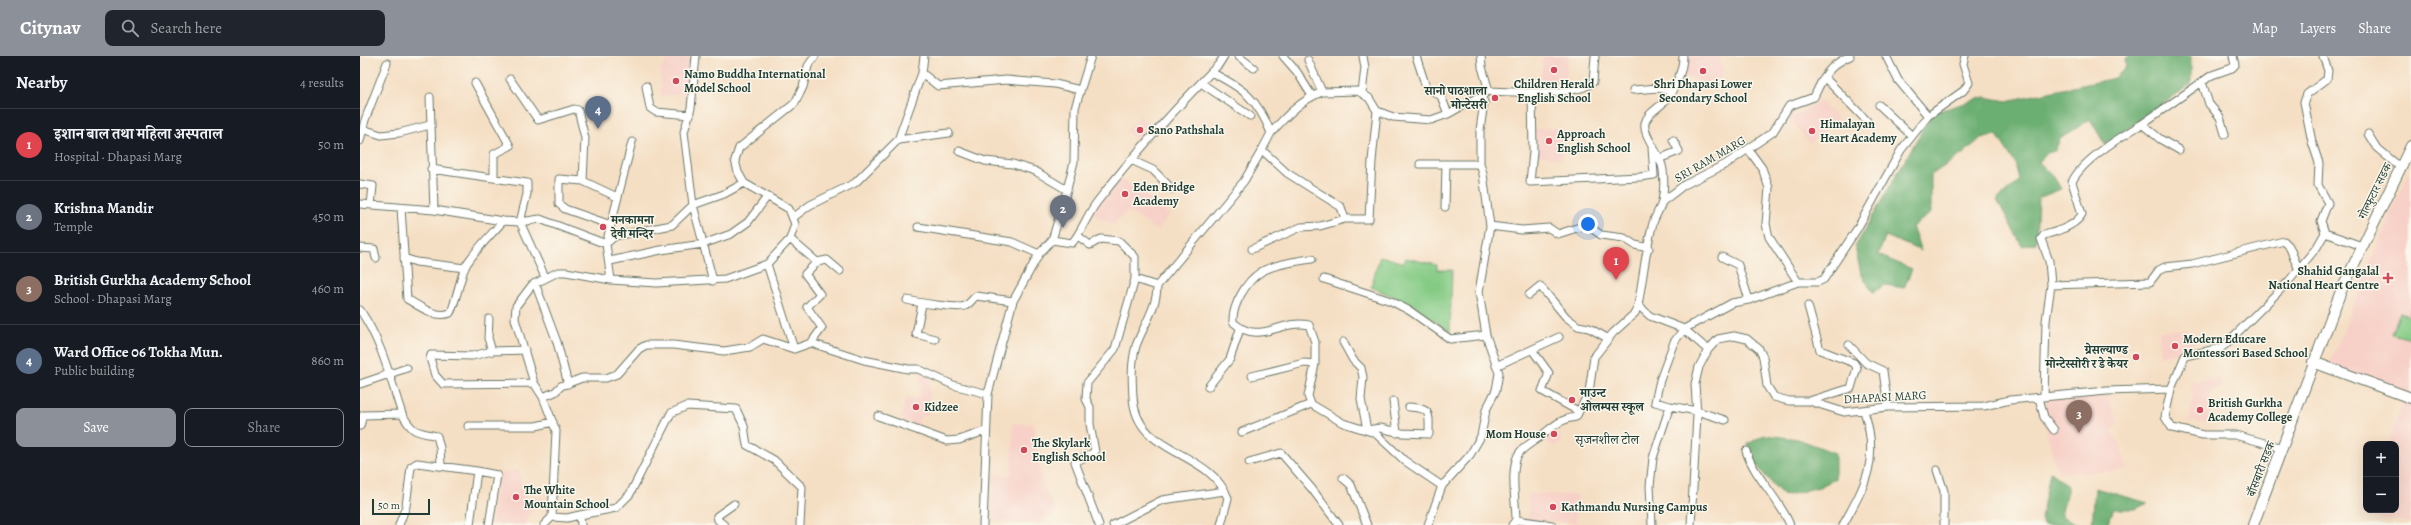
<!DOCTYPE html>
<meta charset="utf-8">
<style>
body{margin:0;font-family:Alegreya,"Noto Serif Devanagari",serif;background:#20242c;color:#f1f3f6}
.controls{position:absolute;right:12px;bottom:12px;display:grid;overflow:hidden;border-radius:8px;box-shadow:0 4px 16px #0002}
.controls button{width:36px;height:36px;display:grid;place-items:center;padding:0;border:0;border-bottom:1px solid #363941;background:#171b24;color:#f1f3f6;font:20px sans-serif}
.scale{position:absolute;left:12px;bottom:10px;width:58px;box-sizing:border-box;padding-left:4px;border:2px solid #1f3d34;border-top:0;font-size:11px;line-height:14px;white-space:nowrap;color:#1f3d34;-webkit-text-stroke:3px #fbf7ec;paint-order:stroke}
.you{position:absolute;left:1228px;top:168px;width:14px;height:14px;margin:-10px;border:3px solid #fff;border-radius:50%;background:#1a73e8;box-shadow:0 0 0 6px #1a73e833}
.badge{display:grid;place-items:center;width:26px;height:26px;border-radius:50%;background:#8c9099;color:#fff;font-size:13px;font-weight:700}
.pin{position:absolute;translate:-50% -33px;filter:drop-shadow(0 1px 2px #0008)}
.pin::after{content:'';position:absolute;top:21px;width:14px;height:12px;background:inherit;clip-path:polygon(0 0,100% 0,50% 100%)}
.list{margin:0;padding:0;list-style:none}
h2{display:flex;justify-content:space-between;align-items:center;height:52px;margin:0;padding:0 16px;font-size:17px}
h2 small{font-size:13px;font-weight:400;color:#9ea1a6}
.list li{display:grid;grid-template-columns:26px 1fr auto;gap:12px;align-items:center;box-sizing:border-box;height:72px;padding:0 16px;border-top:1px solid #363941}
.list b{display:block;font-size:15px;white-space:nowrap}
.list p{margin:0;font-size:13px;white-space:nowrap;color:#9ea1a6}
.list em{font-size:13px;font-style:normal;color:#9ea1a6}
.actions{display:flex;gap:8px;padding:12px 16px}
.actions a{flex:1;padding:9px 0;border:1px solid #8c9099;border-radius:8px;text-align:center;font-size:14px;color:#8c9099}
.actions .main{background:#8c9099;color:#fff}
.icon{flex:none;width:22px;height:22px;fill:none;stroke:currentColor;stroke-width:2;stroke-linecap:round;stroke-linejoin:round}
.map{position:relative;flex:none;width:2051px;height:469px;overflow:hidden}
header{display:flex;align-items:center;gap:24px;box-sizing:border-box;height:56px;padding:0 20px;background:#8c9099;color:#fff}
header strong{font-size:19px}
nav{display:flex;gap:22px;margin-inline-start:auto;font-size:14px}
.search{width:280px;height:36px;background:#20242c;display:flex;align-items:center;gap:10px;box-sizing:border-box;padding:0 14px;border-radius:8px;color:#9ea1a6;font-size:15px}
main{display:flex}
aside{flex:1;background:#171b24}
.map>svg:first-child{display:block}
.built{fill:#f7d1c8}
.green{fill:#85cb85;stroke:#52845c}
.forest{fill:#6caf72;stroke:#467653}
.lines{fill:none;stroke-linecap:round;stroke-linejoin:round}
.street-casing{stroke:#6a7666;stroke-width:9}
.secondary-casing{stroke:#6a7666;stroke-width:12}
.street{stroke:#fff;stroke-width:7}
.secondary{stroke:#fff;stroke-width:10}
.poi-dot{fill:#d1495b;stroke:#fbf7ec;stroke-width:1.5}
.labels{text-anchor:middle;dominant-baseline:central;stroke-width:3;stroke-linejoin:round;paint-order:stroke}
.poi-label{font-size:12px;font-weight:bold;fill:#1f3d34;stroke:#fbf7ec;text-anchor:start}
.street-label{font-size:12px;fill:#1f3d34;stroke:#fbf7ec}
.neighbourhood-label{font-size:13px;fill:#1f3d34;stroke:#fbf7ec}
</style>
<header>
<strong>Citynav</strong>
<div class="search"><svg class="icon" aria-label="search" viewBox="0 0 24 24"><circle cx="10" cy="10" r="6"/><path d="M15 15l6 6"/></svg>Search here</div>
<nav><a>Map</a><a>Layers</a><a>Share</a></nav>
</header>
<main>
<aside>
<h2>Nearby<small>4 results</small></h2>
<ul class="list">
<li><span class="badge" style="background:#e0444e">1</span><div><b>इशान बाल तथा महिला अस्पताल</b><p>Hospital · Dhapasi Marg</p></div><em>50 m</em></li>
<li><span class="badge" style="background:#6b7280">2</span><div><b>Krishna Mandir</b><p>Temple</p></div><em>450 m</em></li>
<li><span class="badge" style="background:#8d6e63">3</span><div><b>British Gurkha Academy School</b><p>School · Dhapasi Marg</p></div><em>460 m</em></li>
<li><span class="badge" style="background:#5c6f8a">4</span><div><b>Ward Office 06 Tokha Mun.</b><p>Public building</p></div><em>860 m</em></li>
</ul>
<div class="actions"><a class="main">Save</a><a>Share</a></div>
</aside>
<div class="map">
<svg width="2051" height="469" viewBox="0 0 2051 469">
<rect width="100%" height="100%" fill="#fbf7ec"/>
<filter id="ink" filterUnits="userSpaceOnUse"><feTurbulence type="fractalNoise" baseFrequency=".025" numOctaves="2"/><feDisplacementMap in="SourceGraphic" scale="8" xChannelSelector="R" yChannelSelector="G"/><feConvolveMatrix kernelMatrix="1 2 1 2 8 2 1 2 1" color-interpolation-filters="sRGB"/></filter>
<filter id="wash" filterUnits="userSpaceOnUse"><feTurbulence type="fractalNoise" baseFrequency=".012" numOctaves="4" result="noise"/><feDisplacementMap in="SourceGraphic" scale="16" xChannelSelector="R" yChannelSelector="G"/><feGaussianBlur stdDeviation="0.9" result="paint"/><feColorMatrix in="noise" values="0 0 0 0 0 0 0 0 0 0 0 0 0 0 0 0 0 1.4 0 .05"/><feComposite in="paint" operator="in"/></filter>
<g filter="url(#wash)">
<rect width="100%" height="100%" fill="#f5dfc4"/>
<!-- built -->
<path class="built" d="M311,0l23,4 -3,33 -30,3 -1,-27z
M1183,0h25l-3,26 -25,3z
M1328,0h31l4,12v8l-18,8 -24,-10z
M1461,44l17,19 -28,24 -25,-29 4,-3 5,6z
M780,60l15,14 -15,15 -14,-14z
M1204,72l-2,31 -28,-5v-25z
M2048,119l3,2v220l-82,-31 61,-152z
M761,122l49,37 -13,16 -29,-21 -14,15 -22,-12z
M1826,273l9,12 -8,10 -27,5 -1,-25z
M561,316l10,4 -3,40 -7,-1 -3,11 -17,-7 4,-20 15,-2z
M1861,322l1,10 -12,3 -1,32 -20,-1 3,-24 -1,-16z
M1688,336h49l10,5 11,25 -7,10 9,11 7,28 -69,2 -13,-46v-33z
M2045,341l6,3v123l-50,-8 5,-14v9h30v-66h-8z
M653,367l21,1 7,56 15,33 -17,9 -50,-1 2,-46h21z
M1196,372l6,14 -8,4 -11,-6z
M158,413l6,27 25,3 1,11 -17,-3 -8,18h-34l7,-51z
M1169,438l49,1 -2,28 -48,-4z"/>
<!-- green -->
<path class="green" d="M1020,200l24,7 2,-5 31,7v5h15l-2,62 -37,-27 -42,-18z
M2051,254v29l-19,-5 8,-21 9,3z"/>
<!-- forest -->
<path class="forest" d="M1768,0h63v28l-86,61 -15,-26 -30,20 -5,12 -8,2 -8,9 15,15 7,12 -23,9 -2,45 -14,3 -25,-46 22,-19 -4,-18 -18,-28 -16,3 -17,15 -33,22v38l-19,14 9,24 -35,-15 -8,19 34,14 -8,19 -19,-3 -12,7 -12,-18 -6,-27 77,-134 53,-16 22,4 108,-23 11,-11 -1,-8z
M1404,379l34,4 37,14v26l-16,8 -35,9c-15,-16 -31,-30 -36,-52z
M1690,416l18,14 -7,30 18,9h-36l-2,-7z
M1735,432l53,15 -13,6h-21l-7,16h-15z"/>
</g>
<g filter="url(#ink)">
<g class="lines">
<defs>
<path id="street" d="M564,0l-2,17 16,13 68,-6 49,4 25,6
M878,0l16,12
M923,0l14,16 15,24
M1056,0l10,31 15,9 7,18
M1526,0l12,24 30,36
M1963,0l5,15 -1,8 -20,15 -3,8 8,40 7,21 -1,22 10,18 -7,18 4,12
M948,4l14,32 36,-1 11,7 8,13 16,6 38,3 17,-6 41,-23 -7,-24 -1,-11
M851,16c33,17 46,26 60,61l-9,17 25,23 54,34 4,12 -25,7 -19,1 -49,22
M1464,21l43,44
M150,23l28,41 36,-11 4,1 7,28 -2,43
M1842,26l7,22 11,13 5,17
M115,27l35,63 -16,8v24
M841,27l49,33
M286,30l4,22 6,4 34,3
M1273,34l26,-2 12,3
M1129,35c22,1 88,6 104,-9l2,-26
M1002,37l3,-25 -2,-12
M1172,37l1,59 -3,30 110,-5 14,-2 -2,-27
M70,41l4,113
M1519,49l33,31
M3,73l18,6 18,-2 31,-8
M911,77c14,-16 30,-33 51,-41
M2008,78l8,13 25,21
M538,84l24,-67
M0,85l5,-21 22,-57
M1388,93l14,19 7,20 -3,36 3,13 29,45
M1819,94l-19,-11 -18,-15 70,-49 20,-7 3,-3 -2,-9
M599,95l26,10 28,3 22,7 32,19
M1301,102l18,-7 -6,-11
M771,104l22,10 19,19
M1060,108h60
M71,113l96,14v11l-7,28 25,55
M384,127l-6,-11 -3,-12 4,-12 56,-45 8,-16 5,-21 7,-10
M0,128l13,2 -2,19
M1302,146l22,-17 42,-21 47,-32 16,-26 25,-9c9,-20 15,-32 36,-41
M0,148l74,6 69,11 17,1 20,-3 66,25 9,-8 57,-11 21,-20
M333,149l20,76
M1085,151l1,-43
M41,152l6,91c12,7 29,20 43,14 3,-2 12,-40 15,-46 8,-15 27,-33 38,-46
M434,161l16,-12 45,-22 43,-43 51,-7
M985,163h24l3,-58 5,-50
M251,169l-46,-16 -6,-5v-25l24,2 34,16
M1130,170l32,4 27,-2 9,6 25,-8 11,4 7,5 23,3 11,7 14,3
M558,171l94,15 27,12
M718,180l12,9 11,-6 18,2 16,16v22l-20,70 -28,34 -1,16 4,8v17l5,28 -20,10 24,63
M692,184l20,3c10,-12 15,-28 25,-41 38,-49 79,-94 122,-138l5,-8
M0,192l14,1 2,9
M1362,201l16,8 11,35
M44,202l12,4 49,6
M952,203c-15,2 -38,5 -51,13 -15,9 -29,34 -28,50 27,25 48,-4 76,3l6,17v22
M250,205l51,-11 42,-6 28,-10 17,-12 19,-25
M457,206l10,-2 13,11
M407,208l27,85
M775,223l22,7c0,22 -14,40 -21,60 -5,17 -4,34 -3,51 3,59 75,51 95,101l-7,27
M964,223l67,22 19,10 40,28 36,-4
M251,224l-5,-36 26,-102
M175,227l22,59 11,42
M1691,229l-2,-24 -8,-22 3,-4c12,-3 32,-9 38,-21l-10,-32c10,-22 50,-46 70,-58
M797,230l87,-105 18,-31
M1169,239l11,-9 26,31 12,9 11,2 20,11
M547,244c8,2 52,9 58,6 5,-2 7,-7 11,-10l37,5
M562,248l-6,30 19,5
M1278,249l12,11 34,13 24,21 10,-11 16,-3 13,3 12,10 4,8 4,29 7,11 15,4h20l35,11 44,-5 96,-1 26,-6 97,-9 64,-2 -6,28 7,11 31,7h32l48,13
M1448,250l12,44 34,13 3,5 -6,20 -42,13
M0,254c22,32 30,68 42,104l-39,1 -3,11
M129,263l-1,19 4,13
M983,286l10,18 8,8 2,9 -2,22 6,31 13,-2 22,5 27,1c0,-20 3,-26 -20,-27
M451,287l53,17 44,9h10l35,16 35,9
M1489,289l17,18 17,8 5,36
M165,294l-33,1 -20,5 -41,-1 -1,3 5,17 8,9 91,-1
M1173,295l16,22 -7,18 36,20
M1136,310l63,-29
M892,320l52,-13 11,1 -7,32 3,8 32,19 32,10 30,28 37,25 -14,39
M0,328l47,-16
M848,331l22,-28 10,-30
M1811,333l14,-33 36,-8 5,-4 62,-62 29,-35 8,-14 37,13
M183,341l-9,-14 -19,-64 1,-13 16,-21 26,-13h8l45,8 45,3 69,-4 42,-15 23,-25
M1684,341l2,-76 5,-36 99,-3 9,-12 6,-3 27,-3 92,-23 5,5 10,24
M1679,342l5,19 10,13
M1033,345l4,32
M1310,350l27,5 28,9
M42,358c12,21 15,17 35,22l3,12 1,17
M518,360l69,25 12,-1 26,-9
M108,370h68l17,-4
M882,376l69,-28
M1386,395c9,27 33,47 44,74
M889,406l32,-9 31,36 27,36
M1577,414l7,21v34
M117,415l20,4 -8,50
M983,422l8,7 16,40
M1082,430l28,-31 11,-19 5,-26 10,-20 3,-17 -13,-38 -7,-43 11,-66 -7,-52 -3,-10v-34l4,-28 -3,-6
M220,459l36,-7 14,-14 41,-81 16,-7 49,3 8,17 3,19 27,15 28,27 -2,38
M192,461l15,1 13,-3 1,10
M1156,464l36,5
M39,469l7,-19 5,-39 6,-4 60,8 -7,54
M184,469l8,-8 4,-86 -13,-34 12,-5 6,-6 21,-8h24l11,-4 22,-25 7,-4h27l51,6 26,-4 13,-8 31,10 17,-6 11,-15 -15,-21 13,-13 -15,-20 12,-12 -27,-23 5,-15 -6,-15 -45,-26 -20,11 -31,11 -9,-73 7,-24 5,-52
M364,469l-6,-5 -1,-4 17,-12
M623,469l5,-131 25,-93 26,-47 13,-14 12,-39 10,-39 1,-54 16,-52
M753,469l49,-25 63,-9
M1152,469l4,-5c0,-17 -7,-56 4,-68 5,-6 15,-11 22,-17 12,-9 18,-16 34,-18l13,-25 5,-35 19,-24 22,-20 3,-8c5,-26 8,-58 15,-82 2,-7 8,-15 9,-22 2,-9 2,-22 1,-31 -1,-15 -21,-34 -18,-47 2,-9 12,-14 18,-20 11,-12 20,-31 20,-47
M1292,469l-2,-39 3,-28 17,-52 -15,-4 5,-22 14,-38 10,-13 48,-26 17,-3 49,-18h20l6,-3 33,-50 44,-79 27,-34 35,-25 6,-8 -6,-19 2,-8
M1331,469l6,-110 -2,-31 4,-17 9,-17
M1483,469c23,-41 37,-66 21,-114"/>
<path id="secondary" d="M1953,306l98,36
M1893,469l88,-234 70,-145"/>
</defs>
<!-- street casing -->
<use href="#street" class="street-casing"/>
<!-- secondary casing -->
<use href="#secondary" class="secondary-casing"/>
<!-- street -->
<use href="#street" class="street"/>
<!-- secondary -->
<use href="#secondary" class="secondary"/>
</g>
</g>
<!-- markers -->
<g class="poi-dot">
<circle cx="1194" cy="14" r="4"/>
<circle cx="1343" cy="15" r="4"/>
<circle cx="316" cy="25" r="4"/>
<circle cx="1135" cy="42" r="4"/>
<circle cx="780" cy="74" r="4"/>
<circle cx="1452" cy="75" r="4"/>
<circle cx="1189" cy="85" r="4"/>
<circle cx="765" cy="138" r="4"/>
<circle cx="243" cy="171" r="4"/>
<path d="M2026 216h4v4h4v4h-4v4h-4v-4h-4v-4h4z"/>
<circle cx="1815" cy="290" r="4"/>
<circle cx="1776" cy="301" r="4"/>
<circle cx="1212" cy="344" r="4"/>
<circle cx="556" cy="351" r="4"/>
<circle cx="1840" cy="354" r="4"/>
<circle cx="1194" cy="378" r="4"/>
<circle cx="664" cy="394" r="4"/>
<circle cx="156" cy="441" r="4"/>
<circle cx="1193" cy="451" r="4"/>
</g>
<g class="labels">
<!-- poi labels -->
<g class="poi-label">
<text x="324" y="18">Namo Buddha International<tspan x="324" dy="14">Model School</tspan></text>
<text x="1194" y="28" text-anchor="middle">Children Herald<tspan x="1194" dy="14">English School</tspan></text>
<text x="1343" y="28" text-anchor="middle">Shri Dhapasi Lower<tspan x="1343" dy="14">Secondary School</tspan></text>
<text x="1127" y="35" text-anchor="end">सानो पाठशाला<tspan x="1127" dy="14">मोन्टेसरी</tspan></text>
<text x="1460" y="68">Himalayan<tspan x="1460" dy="14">Heart Academy</tspan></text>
<text x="788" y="74">Sano Pathshala</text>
<text x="1197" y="78">Approach<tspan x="1197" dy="14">English School</tspan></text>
<text x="773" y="131">Eden Bridge<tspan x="773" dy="14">Academy</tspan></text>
<text x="251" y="164">मनकामना<tspan x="251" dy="14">देवी मन्दिर</tspan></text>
<text x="2019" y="215" text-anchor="end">Shahid Gangalal<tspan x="2019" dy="14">National Heart Centre</tspan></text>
<text x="1823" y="283">Modern Educare<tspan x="1823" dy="14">Montessori Based School</tspan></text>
<text x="1768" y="294" text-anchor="end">ग्रेसल्याण्ड<tspan x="1768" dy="14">मोन्टेस्सोरी र डे केयर</tspan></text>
<text x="1220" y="337">माउन्ट<tspan x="1220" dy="14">ओलम्पस स्कूल</tspan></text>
<text x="1848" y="347">British Gurkha<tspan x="1848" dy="14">Academy College</tspan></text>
<text x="564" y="351">Kidzee</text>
<text x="1186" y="378" text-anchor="end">Mom House</text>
<text x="672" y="387">The Skylark<tspan x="672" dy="14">English School</tspan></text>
<text x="164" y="434">The White<tspan x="164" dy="14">Mountain School</tspan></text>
<text x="1201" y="451">Kathmandu Nursing Campus</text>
</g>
<!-- street labels -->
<g class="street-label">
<text transform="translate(1350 103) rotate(-30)">SRI RAM MARG</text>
<text transform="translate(2015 135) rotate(-64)">गोल्फुटार सडक</text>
<text transform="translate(1525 341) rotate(-3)">DHAPASI MARG</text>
<text transform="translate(1901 413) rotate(-69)">बाँसबारी सडक</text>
</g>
<!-- neighbourhood labels -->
<g class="neighbourhood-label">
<text x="1247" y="383">सृजनशील टोल</text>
</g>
</g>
</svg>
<div class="controls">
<button>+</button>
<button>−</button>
</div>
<div class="scale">50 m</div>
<div class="you"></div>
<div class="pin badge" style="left:1256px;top:224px;background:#e0444e">1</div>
<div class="pin badge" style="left:703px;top:172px;background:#6b7280">2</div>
<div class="pin badge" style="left:1719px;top:377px;background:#8d6e63">3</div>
<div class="pin badge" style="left:238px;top:73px;background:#5c6f8a">4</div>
</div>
</main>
